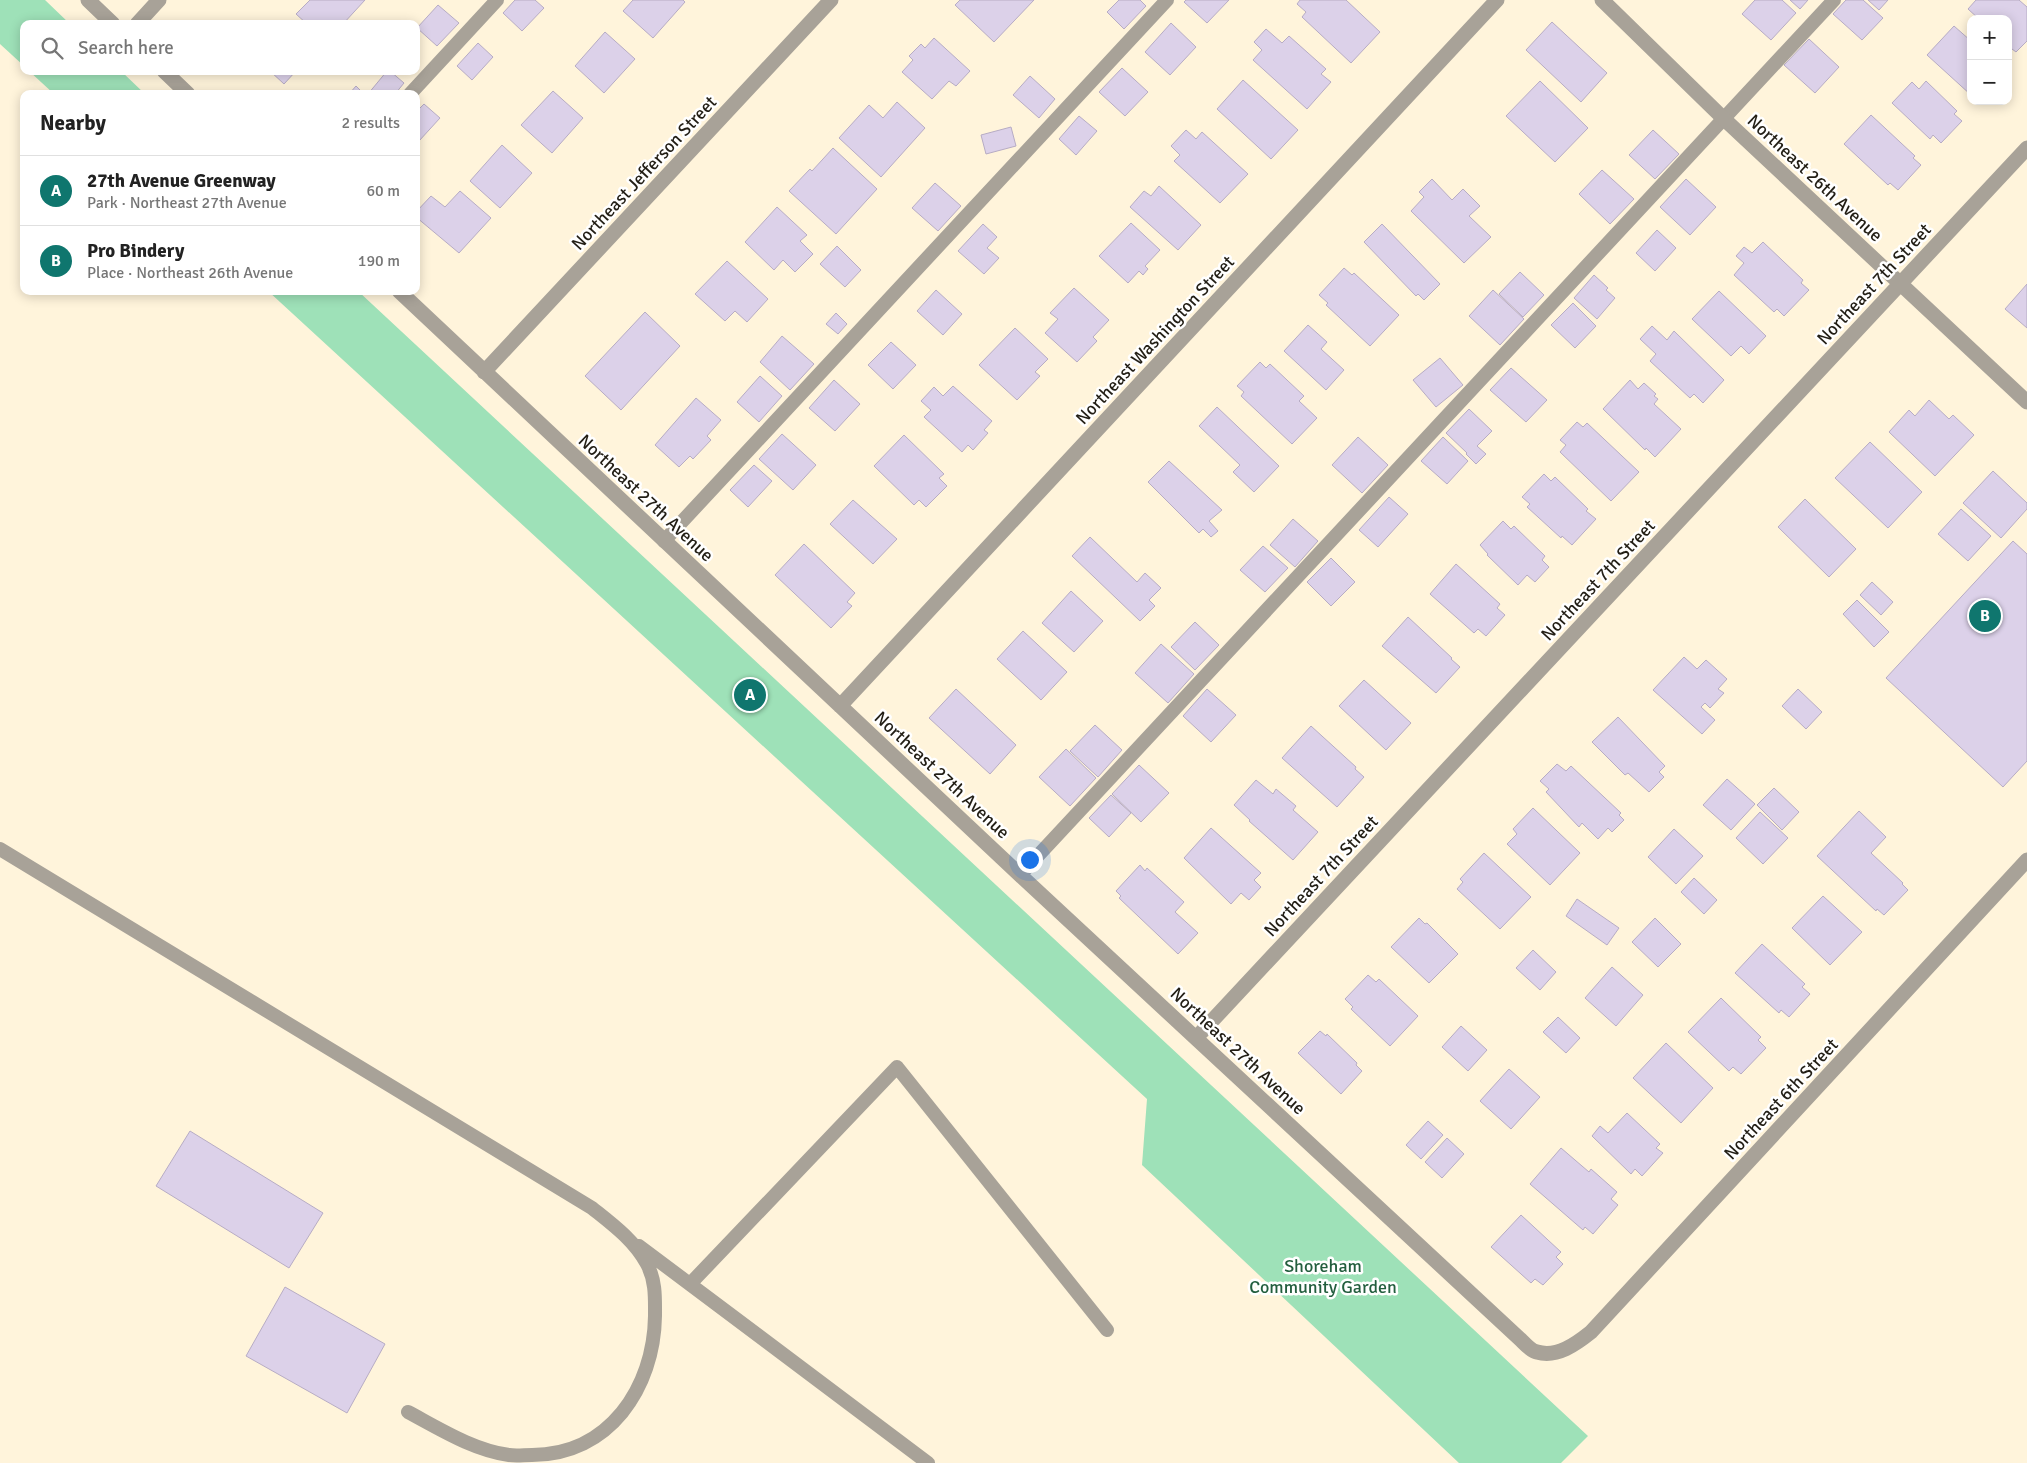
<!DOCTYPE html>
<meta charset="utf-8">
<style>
body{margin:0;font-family:Signika,sans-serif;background:#f2f2f2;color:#222}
.controls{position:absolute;right:15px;top:15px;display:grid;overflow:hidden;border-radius:10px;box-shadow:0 2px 12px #0003}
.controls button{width:45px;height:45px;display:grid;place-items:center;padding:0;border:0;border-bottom:1px solid #e0e0e0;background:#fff;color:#222;font:25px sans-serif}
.you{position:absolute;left:1029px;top:859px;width:18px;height:18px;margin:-12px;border:4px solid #fff;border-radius:50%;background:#1a73e8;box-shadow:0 0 0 8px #1a73e833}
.badge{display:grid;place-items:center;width:32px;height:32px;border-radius:50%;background:#0f766e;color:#fff;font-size:16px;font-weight:700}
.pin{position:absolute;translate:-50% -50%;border:2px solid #fff;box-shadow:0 1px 5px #0006}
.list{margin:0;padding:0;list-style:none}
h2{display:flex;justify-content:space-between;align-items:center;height:65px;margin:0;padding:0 20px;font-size:21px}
h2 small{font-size:16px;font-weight:400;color:#767676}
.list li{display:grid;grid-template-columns:32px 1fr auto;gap:15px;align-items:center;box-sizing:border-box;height:70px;padding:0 20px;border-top:1px solid #e0e0e0}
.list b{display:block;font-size:19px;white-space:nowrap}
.list p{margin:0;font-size:16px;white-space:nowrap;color:#767676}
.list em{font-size:16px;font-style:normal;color:#767676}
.icon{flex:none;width:28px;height:28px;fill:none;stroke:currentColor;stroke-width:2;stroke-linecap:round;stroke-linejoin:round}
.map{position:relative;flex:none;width:2027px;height:1463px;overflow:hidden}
.search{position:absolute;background:#fff;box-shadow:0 2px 12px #0003;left:20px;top:20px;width:400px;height:55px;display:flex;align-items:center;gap:12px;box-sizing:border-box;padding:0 18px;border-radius:10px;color:#767676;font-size:19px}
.panel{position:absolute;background:#fff;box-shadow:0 2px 12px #0003;left:20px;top:90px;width:400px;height:205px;border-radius:10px}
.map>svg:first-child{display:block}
.green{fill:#9ee1b8}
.building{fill:#dcd1e9;stroke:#b7acc4}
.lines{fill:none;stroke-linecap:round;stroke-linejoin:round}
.lane{stroke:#a8a298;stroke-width:14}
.street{stroke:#a8a298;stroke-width:15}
.labels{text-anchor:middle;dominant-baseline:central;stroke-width:5;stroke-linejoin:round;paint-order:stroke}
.street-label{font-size:18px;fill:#221e15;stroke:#fff}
.park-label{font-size:18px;fill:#235e3e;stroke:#fff}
</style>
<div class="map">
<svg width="2027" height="1463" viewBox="0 0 2027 1463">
<rect width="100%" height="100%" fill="#fff4db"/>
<!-- green -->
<path class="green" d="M0,0h45l25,24h-46v42l-24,-22z
M29,71h92l24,23h-91z
M268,291h90l1230,1145 -27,27h-102l-317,-298 5,-66z"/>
<!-- building -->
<path class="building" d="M310,0h55l-22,24h-36l-11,-10z
M515,0h20l9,8 -22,23 -19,-18z
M633,0h50l2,2 -32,36 -30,-27z
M960,0h74l-40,42 -39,-37z
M1119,0h21l6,6 -22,23 -17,-17z
M1186,0h43l-22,23 -23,-21z
M1300,0h46l34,32 -29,31 -49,-46 4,-5 -9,-8z
M1755,0h27l14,13 -25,27 -29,-26z
M1790,0h18l-8,9z
M1846,0h17l20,18 -21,22 -29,-26z
M1868,0h20l-9,10z
M1976,0h43l8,7v34l-11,11 -8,-6v-27h-29l-11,-10z
M438,5l21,18 -22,23 -20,-18z
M1552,22l55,51 -26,29 -55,-52z
M1171,23l25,24 -26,28 -25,-23z
M1954,26l17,15v54l-44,-40z
M1266,29l16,14 7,-7 37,33 -5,5 10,8 -24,27 -54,-49 9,-10 -8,-8z
M605,32l30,27 -31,34 -29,-27z
M934,38l36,33 -14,15 -7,-5 -17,18 -30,-27 11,-12 -4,-4 12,-12 4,4z
M1809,39l30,28 -24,26 -31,-28z
M478,43l15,14 -21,23 -15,-14z
M1122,68l26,24 -23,24 -26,-24z
M270,71h26l-12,13z
M387,71h3l14,12 -9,11h-27z
M1030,76l25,23 -16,19 -26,-23z
M1243,80l55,50 -27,29 -54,-50z
M1540,81l48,47 -33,34 -49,-46z
M1926,81l31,30 -3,3 8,7 -21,22 -8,-8 -3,4 -38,-36 20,-21 7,7z
M356,86l8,8h-15z
M553,91l30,27 -31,35 -31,-28z
M897,102l28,26 -44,49 -42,-39 30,-33 14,13z
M424,104l16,14 -21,23 -3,-3v-26z
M1871,115l44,41 -2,2 8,7 -23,25 -8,-7 -2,2 -44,-41z
M1079,116l18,15 -21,24 -17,-16z
M1011,127l5,19 -30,8 -5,-19z
M1186,130l10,9 6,-7 46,42 -28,29 -46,-42 6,-6 -9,-9z
M1653,130l26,24 -24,25 -26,-24z
M502,145l30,28 -32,35 -30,-27z
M833,148l44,41 -41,45 -47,-43 21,-22 2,2z
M1602,170l32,29 -24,25 -31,-30z
M1432,179l20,21 11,-11 17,17 -11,10 22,21 -27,26 -53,-52 13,-14 -5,-5z
M1686,179l30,28 -26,28 -30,-28z
M935,183l26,23 -23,25 -26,-23z
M1159,186l42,39 -23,25 -48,-43 14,-16 7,5z
M460,191l31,27 -32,35 -43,-36v-5l15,-16 14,11z
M777,207l30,28 -7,6 13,13 -18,18 -12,-12 -9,10 -29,-28z
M1131,223l29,27 -15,16 3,3 -5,6 -4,-4 -11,12 -29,-27z
M983,224l14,13 -10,11 12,10 -15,16 -26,-23z
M1382,224l58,60 -16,16 -6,-6 -2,2 -52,-54z
M1657,230l19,18 -21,23 -19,-18z
M1763,242l40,38 -2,3 8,7 -25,26 -7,-7 -3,3 -40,-37 10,-12 -8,-7 8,-9 8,6z
M837,246l24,24 -16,17 -25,-23z
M727,261l41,38 -21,23 -12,-11 -10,10 -30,-27z
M1344,268l8,7 2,-2 45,42 -29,31 -44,-41 2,-2 -9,-8z
M1520,272l24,23 -21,22 -24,-23z
M1594,275l14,13 -2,2 9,8 -18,21 -23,-21z
M2027,284v44l-22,-19z
M1074,288l35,32 -16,17 4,4 -20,21 -32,-29 13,-14 -8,-6z
M936,290l26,24 -19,21 -26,-24z
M1493,290l31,29 -24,26 -31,-29z
M1719,291l47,45 -17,18 -8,-8 -10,10 -39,-37z
M1573,303l23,23 -21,22 -24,-23z
M645,312l35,34 -59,64 -36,-34z
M836,313l11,11 -9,10 -12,-10z
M1308,325l19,17 -6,7 23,21 -18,20 -42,-39z
M1652,326l15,14 7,-9 50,49 -21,23 -9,-9 -4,4 -40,-37 6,-7 -16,-15z
M1015,328l33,31 -13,13 5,4 -23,24 -38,-35z
M782,336l32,28 -24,26 -30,-28z
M891,342l25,23 -23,24 -25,-24z
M1440,358l23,27 -27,22 -23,-27z
M1260,362l6,6 4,-4 34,32 -5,5 18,17 -25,26 -51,-48 3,-4 -7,-6z
M1511,368l36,32 -21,22 -36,-32z
M760,376l22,20 -23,26 -22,-20z
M834,380l26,24 -25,27 -26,-23z
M1630,380l8,9 6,-6 12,11 -2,2 4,3 -4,5 27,25 -26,28 -9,-9 -1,2 -42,-41z
M953,386l39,35 -8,9 4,3 -15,17 -5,-5 -6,7 -38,-35 7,-7 -10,-9 13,-14 9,9z
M696,398l25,22 -14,16 4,4 -18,19 -3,-3 -11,11 -24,-22z
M1929,400l20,19 4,-4 21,20 -39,41 -46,-44 20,-22 6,6z
M1217,407l62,59 -25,26 -21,-20 7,-7 -41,-39z
M1469,409l23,22 -15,15 9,8 -10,10 -10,-10 1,-1 -21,-20z
M1577,422l6,5 4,-4 52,49 -28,29 -51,-49 6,-7 -6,-5z
M782,434l34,31 -23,25 -34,-31z
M904,435l40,39 -5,4 8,8 -21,21 -7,-7 -5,5 -40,-39z
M1358,437l30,28 -26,28 -30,-28z
M1443,437l25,24 -21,23 -26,-23z
M1870,442l52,50 -34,36 -53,-50z
M1169,461l53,49 -13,11 9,10 -7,6 -8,-8 -4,4 -51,-51z
M754,465l18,16 -24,26 -18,-17z
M1993,471l34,32v6l-26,29 -38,-35z
M1544,474l7,7 4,-4 33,32 -2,2 10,8 -24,26 -10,-9 -1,2 -34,-31 3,-3 -8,-7z
M1389,497l19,17 -30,33 -19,-17z
M1805,499l51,50 -27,28 -51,-50z
M853,500l44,39 -24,25 -43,-40z
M1961,509l30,27 -23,25 -30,-27z
M1293,519l25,22 -23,26 -25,-22z
M1503,521l8,8 3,-3 31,30 -3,4 7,7 -14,15 -8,-7 -9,10 -31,-30 1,-1 -8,-9z
M1090,537l47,45 8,-9 16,15 -12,12 6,6 -15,15 -68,-65z
M2013,541l14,13v207l-24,26 -117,-109z
M804,544l51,49 -8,9 5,4 -21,22 -56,-53z
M1263,546l25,22 -23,24 -25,-22z
M1331,558l24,24 -24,24 -24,-24z
M1456,564l44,40 -3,4 8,7 -19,21 -8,-7 -4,4 -44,-39z
M1872,582l21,20 -12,13 -21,-20z
M1071,591l32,30 -29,31 -32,-29z
M1857,600l32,32 -15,15 -31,-33z
M1408,617l44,41 -1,1 9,8 -24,26 -54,-47z
M1195,622l24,23 -24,25 -24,-23z
M1023,631l44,41 -26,28 -44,-41z
M1161,644l33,30 -26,29 -33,-30z
M1684,657l13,12 9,-9 21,19 -9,10 6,4 -14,15 -5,-5 -4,4 14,13 -13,14 -49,-44z
M1364,680l47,43 -25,27 -47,-44z
M956,689l60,56 -26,29 -61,-56z
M1207,689l29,26 -25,27 -28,-26z
M1798,689l24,23 -16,17 -24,-23z
M1618,717l47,49 -6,6 5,5 -15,15 -21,-19 -3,2 -33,-33z
M1095,725l27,25 -24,27 -28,-26z
M1311,726l45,41 -1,2 9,8 -27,30 -55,-49z
M1066,749l30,29 -26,28 -31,-29z
M1557,764l9,7 5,-5 50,47 -2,2 5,5 -12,12 -4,-4 -10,11 -16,-16 -3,4 -33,-35 3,-3 -9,-8z
M1139,765l30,28 -28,29 -29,-28z
M1727,779l28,25 -24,26 -28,-25z
M1256,780l17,14 3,-5 20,17 -3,4 25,22 -25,28 -44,-39 1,-1 -16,-15z
M1774,788l25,24 -17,18 -25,-25z
M1111,795l20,18 -22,24 -20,-19z
M1533,808l47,45 -30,32 -43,-41 10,-10 -4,-5z
M1859,811l27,26 -15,16 32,30 -1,1 6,6 -24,25 -7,-6 -1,2 -59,-55z
M1760,812l28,26 -25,26 -27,-26z
M1211,828l50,45 -7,7 7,7 -12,13 -8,-7 -10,11 -47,-46z
M1674,829l29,27 -27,28 -28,-27z
M1484,853l47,44 -31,32 -43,-40 6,-7 -3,-3z
M1140,865l5,6 2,-3 37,34 -9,10 23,21 -20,21 -59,-56 2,-2 -5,-5z
M1694,878l23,22 -13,14 -23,-22z
M1823,896l39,36 -32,33 -38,-37z
M1577,899l42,29 -12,17 -41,-29z
M1419,918l6,6 2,-1 31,31 -29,29 -38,-36z
M1655,918l26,26 -23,23 -26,-25z
M1762,944l43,40 -3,3 8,7 -21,23 -8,-7 -2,3 -44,-40z
M1533,950l23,22 -16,18 -24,-22z
M1612,967l31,28 -27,31 -31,-28z
M1368,975l8,7 3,-3 39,37 -28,30 -39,-37 2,-2 -8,-8z
M1721,998l40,39 -3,3 8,8 -25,26 -8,-7 -4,4 -41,-39z
M1558,1017l22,21 -14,15 -23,-21z
M1461,1026l26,24 -19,21 -26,-24z
M1320,1031l6,5 1,-2 30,29 -1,2 6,6 -21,23 -43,-41z
M1666,1043l47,45 -32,35 -48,-45z
M1509,1069l31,28 -29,32 -31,-28z
M1627,1113l33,31 -4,4 7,5 -21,23 -7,-7 -4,5 -39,-38 8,-10 8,7z
M1428,1121l15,14 -22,24 -15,-14z
M190,1131l133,82 -34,55 -133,-82z
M1447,1138l17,16 -22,24 -17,-16z
M1561,1148l28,24 2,-3 26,23 -6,7 7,6 -25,29 -8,-7 -2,3 -53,-46z
M1521,1215l40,37 -5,5 7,7 -20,21 -8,-6 -4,4 -40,-36z
M285,1287l100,57 -38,69 -101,-57z"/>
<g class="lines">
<!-- lane -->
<path class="lane" d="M410,94l87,-94
M664,541l503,-541
M0,849l592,359c20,16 42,32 55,56 9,17 8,34 8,52 -1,72 -46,139 -123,139 -8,0 -16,1 -23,0 -36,-5 -69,-26 -101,-43
M1020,875l814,-875
M639,1246l289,217
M690,1284l207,-217 210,263"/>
<!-- street -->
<path class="street" d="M88,0l25,24
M1602,0l121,118 304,284
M137,24l22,-24
M164,71l24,23
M399,291l621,584 501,465c4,4 10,11 16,12 20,6 39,-8 54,-20l436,-472
M484,372l347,-372
M840,706l657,-706
M1196,1038l831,-890"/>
</g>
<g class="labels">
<!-- street labels -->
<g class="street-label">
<text transform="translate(644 173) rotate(-47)">Northeast Jefferson Street</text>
<text transform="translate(1815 178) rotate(43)">Northeast 26th Avenue</text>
<text transform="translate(1874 284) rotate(-47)">Northeast 7th Street</text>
<text transform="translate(1155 340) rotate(-47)">Northeast Washington Street</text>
<text transform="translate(646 498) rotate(43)">Northeast 27th Avenue</text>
<text transform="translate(1598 580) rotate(-47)">Northeast 7th Street</text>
<text transform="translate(942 775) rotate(43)">Northeast 27th Avenue</text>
<text transform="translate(1321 876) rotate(-47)">Northeast 7th Street</text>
<text transform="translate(1238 1051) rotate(43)">Northeast 27th Avenue</text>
<text transform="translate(1781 1099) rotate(-47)">Northeast 6th Street</text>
</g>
<!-- park labels -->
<g class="park-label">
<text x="1323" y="1266">Shoreham<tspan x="1323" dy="21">Community Garden</tspan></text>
</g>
</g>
</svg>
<div class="controls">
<button>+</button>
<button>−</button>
</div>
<div class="you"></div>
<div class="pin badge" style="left:750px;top:695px">A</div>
<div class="pin badge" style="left:1985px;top:616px">B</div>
<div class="search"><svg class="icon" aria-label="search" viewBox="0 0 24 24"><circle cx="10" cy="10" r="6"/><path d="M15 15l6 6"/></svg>Search here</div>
<section class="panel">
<h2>Nearby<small>2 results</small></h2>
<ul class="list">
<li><span class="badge">A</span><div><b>27th Avenue Greenway</b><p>Park · Northeast 27th Avenue</p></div><em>60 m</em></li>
<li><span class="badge">B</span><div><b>Pro Bindery</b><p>Place · Northeast 26th Avenue</p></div><em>190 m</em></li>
</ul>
</section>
</div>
